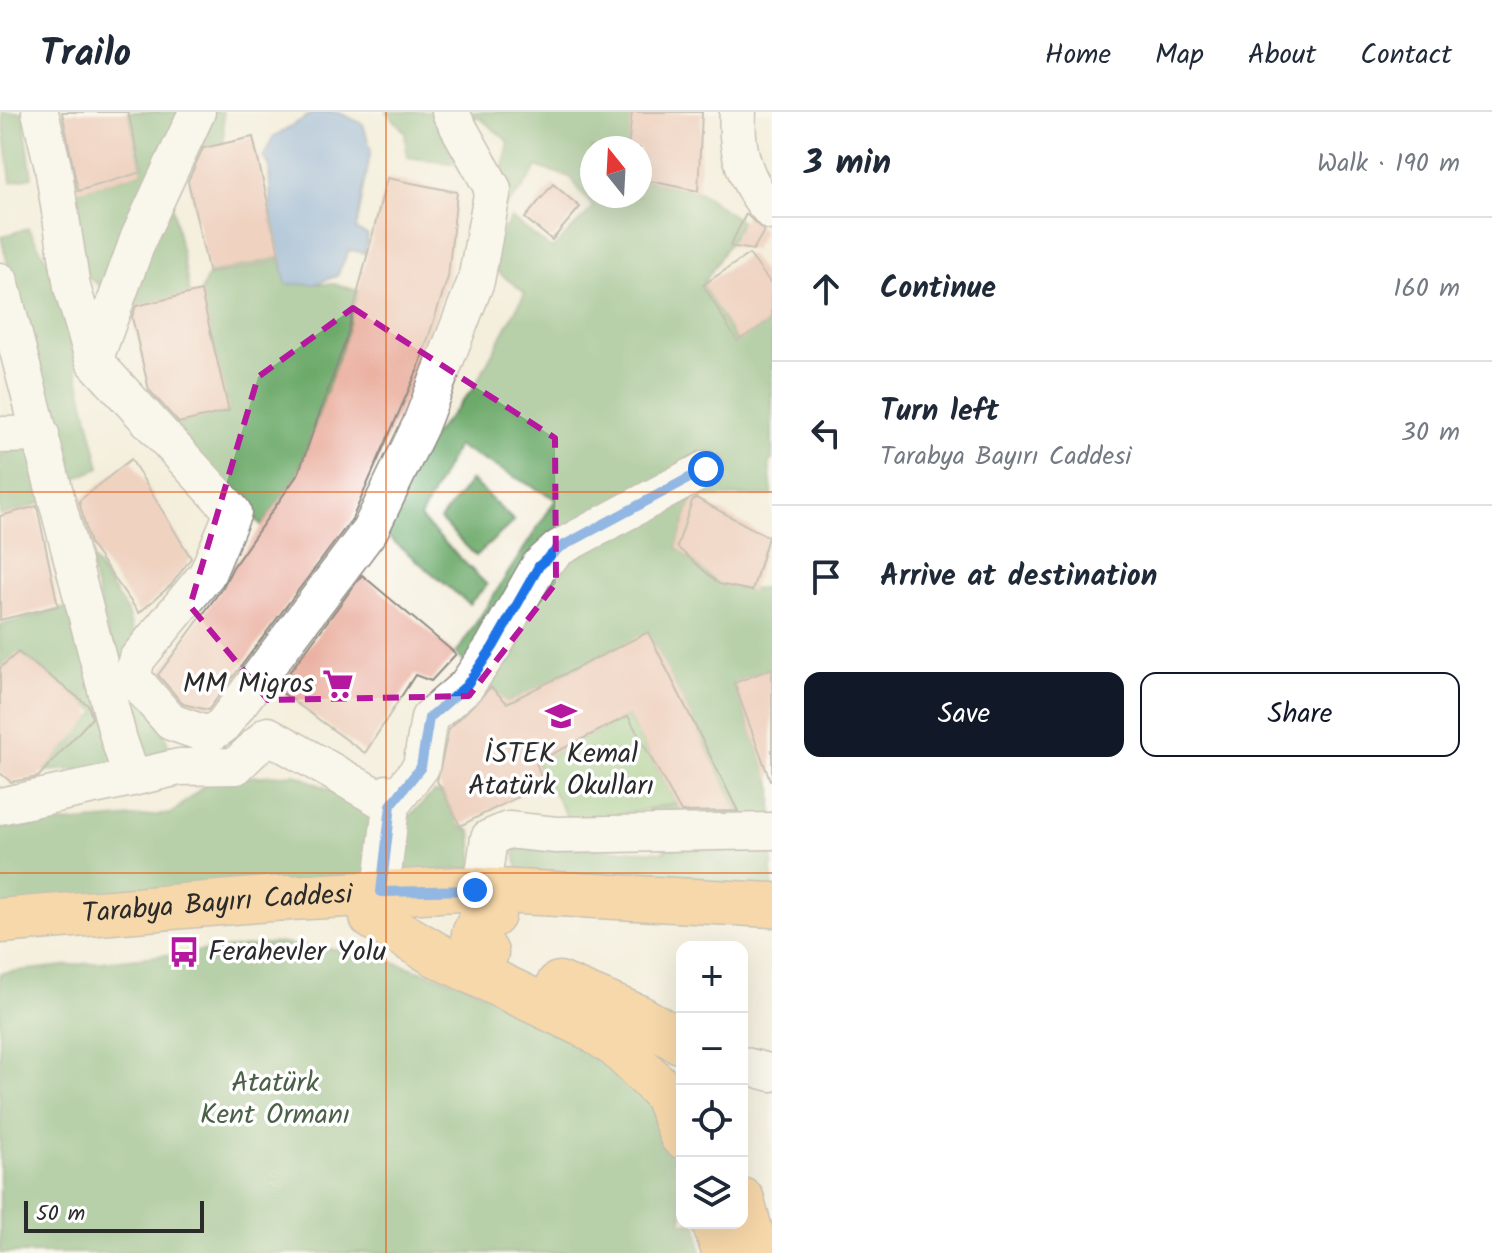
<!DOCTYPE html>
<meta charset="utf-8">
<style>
body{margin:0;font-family:Kalam,sans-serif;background:#f2f2f3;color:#1f2937}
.controls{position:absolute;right:24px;bottom:24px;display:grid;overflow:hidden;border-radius:16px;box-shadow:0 8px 32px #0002}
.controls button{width:72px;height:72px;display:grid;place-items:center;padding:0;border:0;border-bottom:2px solid #e0e1e3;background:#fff;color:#1f2937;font:40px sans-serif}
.compass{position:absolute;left:580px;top:24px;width:72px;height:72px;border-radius:50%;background:#fff;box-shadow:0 8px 32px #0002;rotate:342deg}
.scale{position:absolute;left:24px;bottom:20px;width:180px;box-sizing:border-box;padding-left:8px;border:4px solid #2b2b2b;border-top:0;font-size:22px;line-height:28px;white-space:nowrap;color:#2b2b2b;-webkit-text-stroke:6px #fff;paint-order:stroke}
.stop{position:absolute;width:24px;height:24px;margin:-18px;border:6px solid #1a73e8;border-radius:50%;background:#fff}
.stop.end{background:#1a73e8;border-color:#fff;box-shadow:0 2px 8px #0008}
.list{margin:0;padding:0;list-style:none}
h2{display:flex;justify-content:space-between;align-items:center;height:104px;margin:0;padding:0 32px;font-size:34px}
h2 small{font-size:26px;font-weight:400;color:#747a83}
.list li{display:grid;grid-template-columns:52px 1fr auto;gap:24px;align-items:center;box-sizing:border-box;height:144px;padding:0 32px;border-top:2px solid #e0e1e3}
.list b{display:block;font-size:30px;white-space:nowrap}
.list p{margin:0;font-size:26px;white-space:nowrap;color:#747a83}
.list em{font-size:26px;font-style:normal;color:#747a83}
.actions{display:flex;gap:16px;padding:24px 32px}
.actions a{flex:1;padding:18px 0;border:2px solid #111827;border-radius:16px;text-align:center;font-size:28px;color:#111827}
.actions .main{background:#111827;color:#fff}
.icon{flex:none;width:44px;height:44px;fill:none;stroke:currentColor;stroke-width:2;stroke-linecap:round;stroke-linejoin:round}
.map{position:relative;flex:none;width:772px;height:1141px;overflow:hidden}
header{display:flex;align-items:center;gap:48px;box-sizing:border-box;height:112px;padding:0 40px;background:#fff;border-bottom:2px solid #e0e1e3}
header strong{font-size:38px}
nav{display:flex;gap:44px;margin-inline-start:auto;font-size:28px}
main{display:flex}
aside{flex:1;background:#fff}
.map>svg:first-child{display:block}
.green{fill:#87c47a;stroke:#597852;stroke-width:2}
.forest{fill:#6daa6a;stroke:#4c6a4a;stroke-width:2}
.water{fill:#6c9ed7;stroke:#4c6481;stroke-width:2}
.building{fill:#eab0a0}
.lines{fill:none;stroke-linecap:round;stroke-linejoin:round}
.minor-casing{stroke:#908c84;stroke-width:39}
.major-casing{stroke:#908c84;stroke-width:47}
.minor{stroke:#fff;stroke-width:36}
.major{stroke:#fbbd6e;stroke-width:44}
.route{stroke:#1a73e8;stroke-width:10}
.marked{fill:none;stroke:#b5179e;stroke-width:6;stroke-dasharray:16 10;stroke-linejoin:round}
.grid{fill:none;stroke:#e8590c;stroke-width:2;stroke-opacity:0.55}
.labels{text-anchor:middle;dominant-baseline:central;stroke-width:7;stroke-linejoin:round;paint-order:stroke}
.poi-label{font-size:28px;fill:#2b2b2b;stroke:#fff;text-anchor:end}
.street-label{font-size:28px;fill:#2b2b2b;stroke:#fff}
.park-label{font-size:28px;fill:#4b6147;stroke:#fff}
</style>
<header>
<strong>Trailo</strong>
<nav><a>Home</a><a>Map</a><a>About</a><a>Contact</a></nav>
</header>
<main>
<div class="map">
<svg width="772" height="1141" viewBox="0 0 772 1141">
<rect width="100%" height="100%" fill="#fff"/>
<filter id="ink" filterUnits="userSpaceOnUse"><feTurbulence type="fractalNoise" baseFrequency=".0125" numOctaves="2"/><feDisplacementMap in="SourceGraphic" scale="16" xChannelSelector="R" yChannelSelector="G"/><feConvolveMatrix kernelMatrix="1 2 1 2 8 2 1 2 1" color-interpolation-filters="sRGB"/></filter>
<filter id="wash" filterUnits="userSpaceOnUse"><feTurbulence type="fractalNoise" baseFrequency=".006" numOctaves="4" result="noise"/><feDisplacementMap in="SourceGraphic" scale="32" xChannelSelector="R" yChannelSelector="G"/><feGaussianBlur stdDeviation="1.8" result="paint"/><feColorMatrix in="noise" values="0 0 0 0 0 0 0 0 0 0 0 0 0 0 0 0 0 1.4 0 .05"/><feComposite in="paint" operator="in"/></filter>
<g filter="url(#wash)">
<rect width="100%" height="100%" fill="#f4eedc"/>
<!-- green -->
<path class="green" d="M628,604l48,87 -104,22 -36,-63z"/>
<!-- forest -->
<path class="forest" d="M2,0h21l9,65 -21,5z
M128,0h95l1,31 -42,10 -16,21 24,120 -60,13 -52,-37 -9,-77 73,-21z
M387,0h51l31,54 -62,-9 -2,-25z
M459,0h173l-4,36h-36v48h48v-17l58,12 44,31 -39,63 33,56 36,-21v140l-3,2 3,33 -79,2 -16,50c32,28 50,51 95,39v82l-38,15 38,102v36h-29l-95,-188 -141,70 -51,-49 100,-155 -99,-53 -37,72 67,67 -18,19 -88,-73 27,-66 65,-76 52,-96 -40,-31 26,-44 41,31 41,-41 -23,-31 -33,-10 -14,21 -31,33 17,-79 -28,-23z
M28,116l25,43 47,197 -38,16 -61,-247z
M280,145l7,27h48l23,7 -12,47 -48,136 -36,52 -97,-100 64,-15 -28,-120 8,-18z
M37,330l13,58 -50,16v-61z
M471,368l43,41 -38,35 -36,-36z
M87,438l40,62 46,149 -32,10z
M77,493l41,163 -75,3 54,-59 -78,-60 -19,16v-43z
M295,662l107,49 32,-31 9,1 17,33 11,5 3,37 -474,38v-78l171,-14 41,-35z
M676,691l19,33 77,2v53l-253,-12 -5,-34 151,7 -17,-43z
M276,831l85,9 108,34 157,84 43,59 13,41v53h15l4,30h-701v-280z"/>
<!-- water -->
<path class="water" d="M315,0h23l25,12 8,26 -15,80 12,5 -3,18 -16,-3 -12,26 -22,8h-29l-15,-69 -2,-51 -6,-6 10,-21z"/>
<g id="blocks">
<!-- building -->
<path class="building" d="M62,0h66l14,60 -64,19z
M632,0h70l-4,79 -58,-12v-31h-12z
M253,25l27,120 -71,16 -21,-92 15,-33z
M387,66l70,14 -9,85 -30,92 -66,150 -144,191 -25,-6 -25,-29 65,-88 10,-20 65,-93 48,-136z
M553,72l27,23 -28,33 -27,-22z
M746,102l18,17 -11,19 -23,-4z
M749,142l23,31v35l-35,21 -34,-56z
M201,179l28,120 -50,12 -30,-33 -17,-73 4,-11z
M131,347l60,99 -20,27 -32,28 -49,-69 -11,-43z
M696,386l72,39 -16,54 -33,-7 -42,-37 15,-46z
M37,394l21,100 -58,14v-104z
M362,463l94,79 -25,27 -16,-6 -50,78 -88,-64z
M648,520l90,179 -57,1 -53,-96 -92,46 7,22 -83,42 -23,-45 12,-52 42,-42 16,16z
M18,540l70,53 4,13 -54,59 -27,5 -11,-9v-105z
M772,556v111l-2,1 -36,-97z"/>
</g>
</g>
<g filter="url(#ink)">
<use href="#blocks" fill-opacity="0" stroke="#908c84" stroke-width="2"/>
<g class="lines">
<defs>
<path id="minor" d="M40,0l13,55 19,120 22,74 139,151 -26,62 -70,85 -5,18 39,45 37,13 14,-9 148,-196 50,-104 56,-145 17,-92 -43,-77
M738,0c-3,38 8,73 34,100
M0,169l119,459 13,38 47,-11 57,-1 32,-31 123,70 30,-38 8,-49 37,-32 27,-39 46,-81 20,-18 147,-79
M94,249l45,-124 58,-125
M0,323l41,-1
M0,694l132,-28
M482,777l7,-51 19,-8 48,5 216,-4
M381,780l10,-87 -4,-12
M742,953l30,8"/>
<g id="major">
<path d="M372,805l65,38 155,74 25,17 48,47 17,1"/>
<path id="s1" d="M0,809l270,-22 189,-10 313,16"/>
<path d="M486,841l-12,-19 6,-13 13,-6"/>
<path d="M559,872l79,33 44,25"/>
<path d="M665,981l17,43"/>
<path d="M742,1088l14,53"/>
<path d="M714,1111l11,30"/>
</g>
</defs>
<!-- minor casing -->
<use href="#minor" class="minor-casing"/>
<!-- major casing -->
<use href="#major" class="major-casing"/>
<!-- minor -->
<use href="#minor" class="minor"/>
<!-- major -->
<use href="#major" class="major"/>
</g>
</g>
<g class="lines" filter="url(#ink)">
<!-- route -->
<path class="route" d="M475,778l-94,2 10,-87 30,-38 8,-49 37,-32 27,-39 46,-81 20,-18 147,-79"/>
</g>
<!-- marked area -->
<path d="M0 0H772V1141H0ZM353,196l202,130 1,145 -87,113 -201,4 -78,-94 68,-229z" fill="#f4eedc" fill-opacity=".55" fill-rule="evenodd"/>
<path class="marked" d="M353,196l202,130 1,145 -87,113 -201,4 -78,-94 68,-229z"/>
<!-- grid -->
<path class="grid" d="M386,0v1141M0,380h772M0,761h772"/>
<!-- icons -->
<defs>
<symbol id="supermarket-bare" viewBox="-9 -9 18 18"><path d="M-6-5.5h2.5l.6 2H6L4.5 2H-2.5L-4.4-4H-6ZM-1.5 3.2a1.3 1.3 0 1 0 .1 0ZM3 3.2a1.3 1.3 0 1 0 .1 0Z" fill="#b5179e" stroke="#fff" stroke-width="2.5" paint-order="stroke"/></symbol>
<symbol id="school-bare" viewBox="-9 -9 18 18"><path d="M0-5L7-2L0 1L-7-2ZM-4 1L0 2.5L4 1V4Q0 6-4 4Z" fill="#b5179e" stroke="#fff" stroke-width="2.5" paint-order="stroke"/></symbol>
<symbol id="bus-bare" viewBox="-9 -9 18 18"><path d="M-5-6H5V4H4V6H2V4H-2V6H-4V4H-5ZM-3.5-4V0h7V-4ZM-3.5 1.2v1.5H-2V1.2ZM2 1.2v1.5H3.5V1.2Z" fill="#b5179e" stroke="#fff" stroke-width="2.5" paint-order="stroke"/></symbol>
</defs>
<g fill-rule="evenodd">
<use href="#supermarket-bare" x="316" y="550" width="44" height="44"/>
<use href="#school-bare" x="539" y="582" width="44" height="44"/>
<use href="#bus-bare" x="162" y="818" width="44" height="44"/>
</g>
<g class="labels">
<!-- poi labels -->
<g class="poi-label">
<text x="314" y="572">MM Migros</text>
<text x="561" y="642" text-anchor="middle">İSTEK Kemal<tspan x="561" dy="32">Atatürk Okulları</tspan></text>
<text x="208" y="840" text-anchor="start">Ferahevler Yolu</text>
</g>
<!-- street labels -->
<g class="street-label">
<text stroke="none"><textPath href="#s1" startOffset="218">Tarabya Bayırı Caddesi</textPath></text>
</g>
<!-- park labels -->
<g class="park-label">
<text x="275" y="971">Atatürk<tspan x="275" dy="32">Kent Ormanı</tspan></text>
</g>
</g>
</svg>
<div class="controls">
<button>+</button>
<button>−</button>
<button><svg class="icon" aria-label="locate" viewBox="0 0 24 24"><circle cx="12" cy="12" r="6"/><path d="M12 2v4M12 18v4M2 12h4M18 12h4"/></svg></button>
<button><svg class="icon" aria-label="layers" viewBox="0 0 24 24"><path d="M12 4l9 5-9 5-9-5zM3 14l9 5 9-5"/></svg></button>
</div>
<svg class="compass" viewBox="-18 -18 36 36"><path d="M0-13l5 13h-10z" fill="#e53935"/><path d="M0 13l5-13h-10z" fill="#747a83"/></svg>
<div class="scale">50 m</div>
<div class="stop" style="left:706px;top:357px"></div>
<div class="stop end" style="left:475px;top:778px"></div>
</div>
<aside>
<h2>3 min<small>Walk · 190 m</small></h2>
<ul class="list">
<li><svg class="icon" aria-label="ahead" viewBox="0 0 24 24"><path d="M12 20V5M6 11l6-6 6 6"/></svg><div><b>Continue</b></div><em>160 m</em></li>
<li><svg class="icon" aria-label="left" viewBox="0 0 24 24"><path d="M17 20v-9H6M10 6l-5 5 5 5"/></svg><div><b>Turn left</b><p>Tarabya Bayırı Caddesi</p></div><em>30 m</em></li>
<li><svg class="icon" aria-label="arrive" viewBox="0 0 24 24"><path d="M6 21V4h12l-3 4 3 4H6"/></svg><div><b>Arrive at destination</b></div></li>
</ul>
<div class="actions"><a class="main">Save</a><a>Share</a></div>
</aside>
</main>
